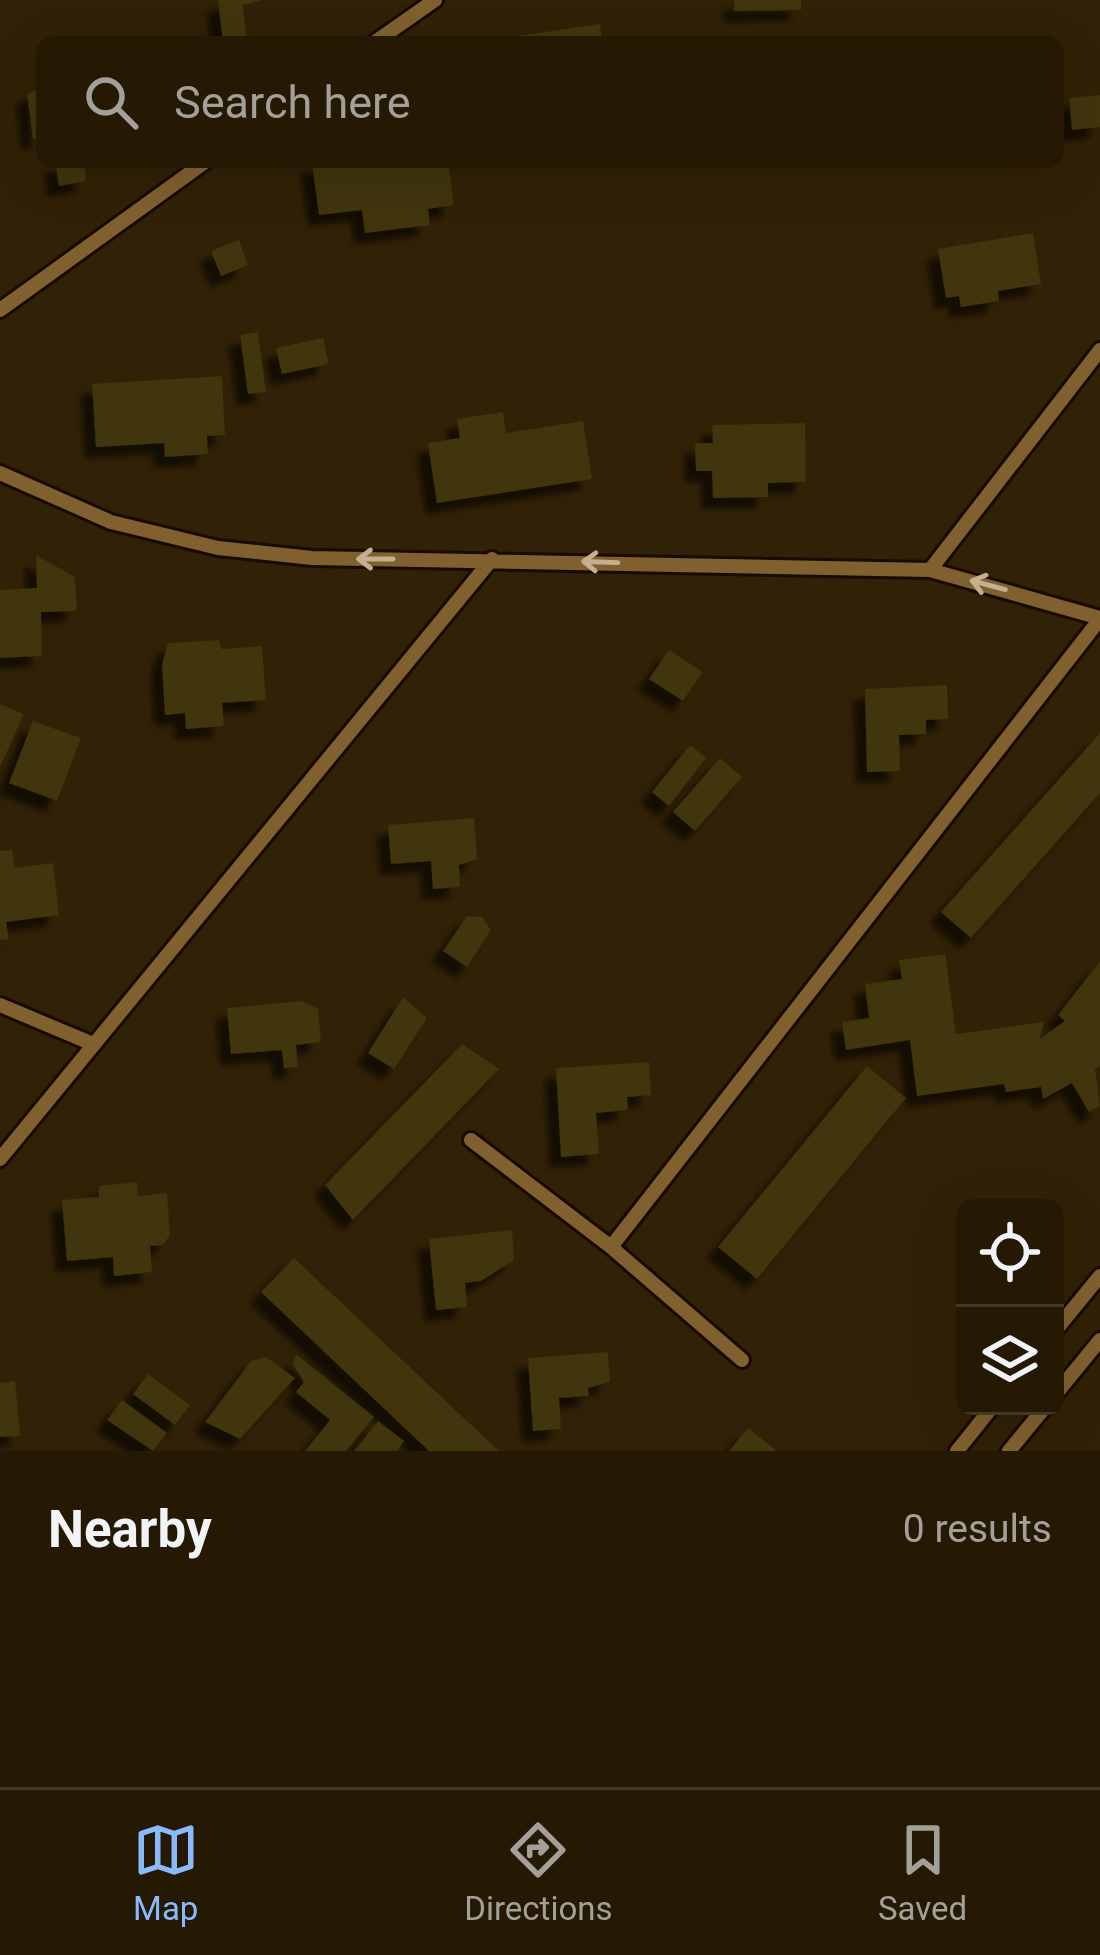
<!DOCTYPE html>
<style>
body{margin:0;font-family:Roboto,sans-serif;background:#2d220e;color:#f1f3f6}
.controls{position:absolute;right:36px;bottom:36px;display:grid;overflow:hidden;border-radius:18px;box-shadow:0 12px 48px #0002}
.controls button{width:108px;height:108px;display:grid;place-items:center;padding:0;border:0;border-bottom:3px solid #423826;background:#251904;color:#f1f3f6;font:60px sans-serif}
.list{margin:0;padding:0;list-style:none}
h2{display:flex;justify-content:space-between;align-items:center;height:156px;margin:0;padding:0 48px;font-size:51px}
h2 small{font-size:39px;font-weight:400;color:#a3a09a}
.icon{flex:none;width:66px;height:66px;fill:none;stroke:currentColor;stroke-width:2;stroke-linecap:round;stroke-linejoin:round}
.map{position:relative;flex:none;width:1100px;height:1451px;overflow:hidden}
.search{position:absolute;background:#251904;box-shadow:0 12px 48px #0002;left:36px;right:36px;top:36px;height:132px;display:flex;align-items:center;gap:30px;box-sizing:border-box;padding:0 42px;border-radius:18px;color:#a3a09a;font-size:45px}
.sheet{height:336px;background:#251904}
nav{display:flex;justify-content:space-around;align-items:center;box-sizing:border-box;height:168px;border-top:3px solid #423826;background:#251904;font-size:33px;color:#a3a09a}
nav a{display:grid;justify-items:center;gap:6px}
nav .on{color:#8abafc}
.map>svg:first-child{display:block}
.building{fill:#3f3507;filter:url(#shadow)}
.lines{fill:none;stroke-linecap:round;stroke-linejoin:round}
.service-casing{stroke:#190a00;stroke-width:20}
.service{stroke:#80602f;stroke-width:14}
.oneway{stroke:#c4b091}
</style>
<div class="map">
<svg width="1100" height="1451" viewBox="0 0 1100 1451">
<defs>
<filter id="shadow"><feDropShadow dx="-11" dy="11" stdDeviation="3" flood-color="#0009"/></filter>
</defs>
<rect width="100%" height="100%" fill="#312106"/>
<!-- building -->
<path class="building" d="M218,0h45l-20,5 4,37h-24z
M734,0h67v10l-67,1z
M600,24l2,18h-84l-1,-6z
M42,87v50l-9,2 -6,-45z
M1100,95v32l-28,3 -3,-32z
M55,162h29l2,19 -27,5z
M312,162h136l6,43 -26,4 2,16 -65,8 -3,-23 -43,5z
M1033,233l8,51 -43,7 1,10 -38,6 -2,-11 -13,2 -8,-49z
M239,240l9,25 -27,11 -10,-25z
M258,332l8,60 -18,2 -8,-59z
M323,338l6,26 -47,10 -6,-26z
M222,376l3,59 -18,1 1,18 -43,3 -1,-14 -68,4 -4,-63z
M503,412l3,21 77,-12 9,58 -155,24 -9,-60 32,-5 -3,-19z
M805,423l1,59 -38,1v14l-55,1 -1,-27h-16l-1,-28h18l-1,-18z
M36,555l39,22 2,34 -36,1 1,44 -42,2v-68l37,-2z
M219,640l3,9 40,-3 4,54 -44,3 2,23 -38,3 -1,-16 -20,2 -3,-51 6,-21z
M669,650l34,22 -20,29 -34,-22z
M947,685l1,34 -22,1v14l-27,1 1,36 -33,1 -2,-83z
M0,704l24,10 -24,53z
M33,721l48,17 -24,63 -48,-18z
M1100,733v60l-129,145 -30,-26z
M690,745l16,13 -37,48 -17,-14z
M720,758l22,19 -47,54 -22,-19z
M474,818l3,41 -18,6 1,22 -27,2 -2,-28 -40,3 -3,-39z
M12,850l3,18 38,-5 6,52 -53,7 3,17 -9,1v-89z
M467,916l15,1 9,13 -24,37 -24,-16z
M945,954l11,80 88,-12 -4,17 25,-18 -7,-6 42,-54v105l-5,3 5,37 -11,6 -17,-29 -29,16 -2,-12 -35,5 -2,-8 -87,12 -7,-56 -64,10 -4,-28 27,-4 -4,-34 37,-5 -3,-19z
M403,997l24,21 -33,51 -26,-16z
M302,1001l16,8 3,33 -25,3 2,22 -14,1 -2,-18 -51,4 -4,-46z
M462,1044l37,25 -146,151 -28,-35z
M649,1062l2,33 -24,2 1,13 -32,3 3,41 -38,3 -5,-89z
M867,1066l39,32 -149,181 -39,-32z
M137,1182l1,14 29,-3 3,42 -7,10 -13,1 2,26 -38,4 -1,-19 -46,4 -5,-61 37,-3v-11z
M512,1230l2,30 -33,21 -16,2 2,24 -31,3 -7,-71z
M294,1258l205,193h-70l-168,-159z
M608,1352l2,30 -22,6 1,8 -30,2 2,31 -28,2 -5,-73z
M297,1355l77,62 -28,34h-41l25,-31 -34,-28 8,-10 -12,-19z
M266,1357l29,21 -55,61 -35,-17 46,-61z
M148,1374l42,31 -15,20 -42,-31z
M15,1381l5,55 -20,1v-54z
M122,1400l45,33 -14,18 -46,-31z
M378,1421l26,20 -7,10h-43z
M748,1428l29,23h-48z"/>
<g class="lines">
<defs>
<path id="service" d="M375,42l60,-42
M0,310l205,-148
M0,473l111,49 107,26 94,10 618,12 170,48
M930,570l170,-220
M0,1005l93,39
M471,1140l140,107 131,113
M0,1159l492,-600
M611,1247l489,-628
M1055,1331l45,-55
M1055,1395l45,-55
M957,1451l36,-45
M1009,1451l37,-45"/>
</defs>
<!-- service casing -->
<use href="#service" class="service-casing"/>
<!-- service -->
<use href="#service" class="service"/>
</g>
<!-- one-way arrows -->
<defs><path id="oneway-shaft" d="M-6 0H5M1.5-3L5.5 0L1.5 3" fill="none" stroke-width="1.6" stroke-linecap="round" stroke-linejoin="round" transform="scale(3)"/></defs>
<g class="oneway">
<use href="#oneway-shaft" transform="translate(375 559) rotate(-180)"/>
<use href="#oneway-shaft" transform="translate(600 562) rotate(-178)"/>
<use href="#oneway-shaft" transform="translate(988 585) rotate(-165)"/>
</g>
</svg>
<div class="controls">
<button><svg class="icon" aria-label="locate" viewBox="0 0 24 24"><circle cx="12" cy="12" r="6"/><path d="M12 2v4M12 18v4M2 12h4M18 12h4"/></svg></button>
<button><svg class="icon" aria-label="layers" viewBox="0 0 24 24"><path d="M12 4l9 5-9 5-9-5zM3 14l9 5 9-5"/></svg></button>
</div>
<div class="search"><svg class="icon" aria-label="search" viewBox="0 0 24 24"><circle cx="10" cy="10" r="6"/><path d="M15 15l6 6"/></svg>Search here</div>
</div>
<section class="sheet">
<h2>Nearby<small>0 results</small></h2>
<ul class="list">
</ul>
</section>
<nav>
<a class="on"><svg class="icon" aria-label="map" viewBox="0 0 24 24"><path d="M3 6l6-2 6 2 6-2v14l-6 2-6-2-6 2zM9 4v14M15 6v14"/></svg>Map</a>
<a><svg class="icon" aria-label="directions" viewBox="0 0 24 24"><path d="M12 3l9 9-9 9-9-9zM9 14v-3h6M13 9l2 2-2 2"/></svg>Directions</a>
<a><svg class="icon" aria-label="saved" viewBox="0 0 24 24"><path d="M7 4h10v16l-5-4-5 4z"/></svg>Saved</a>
</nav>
